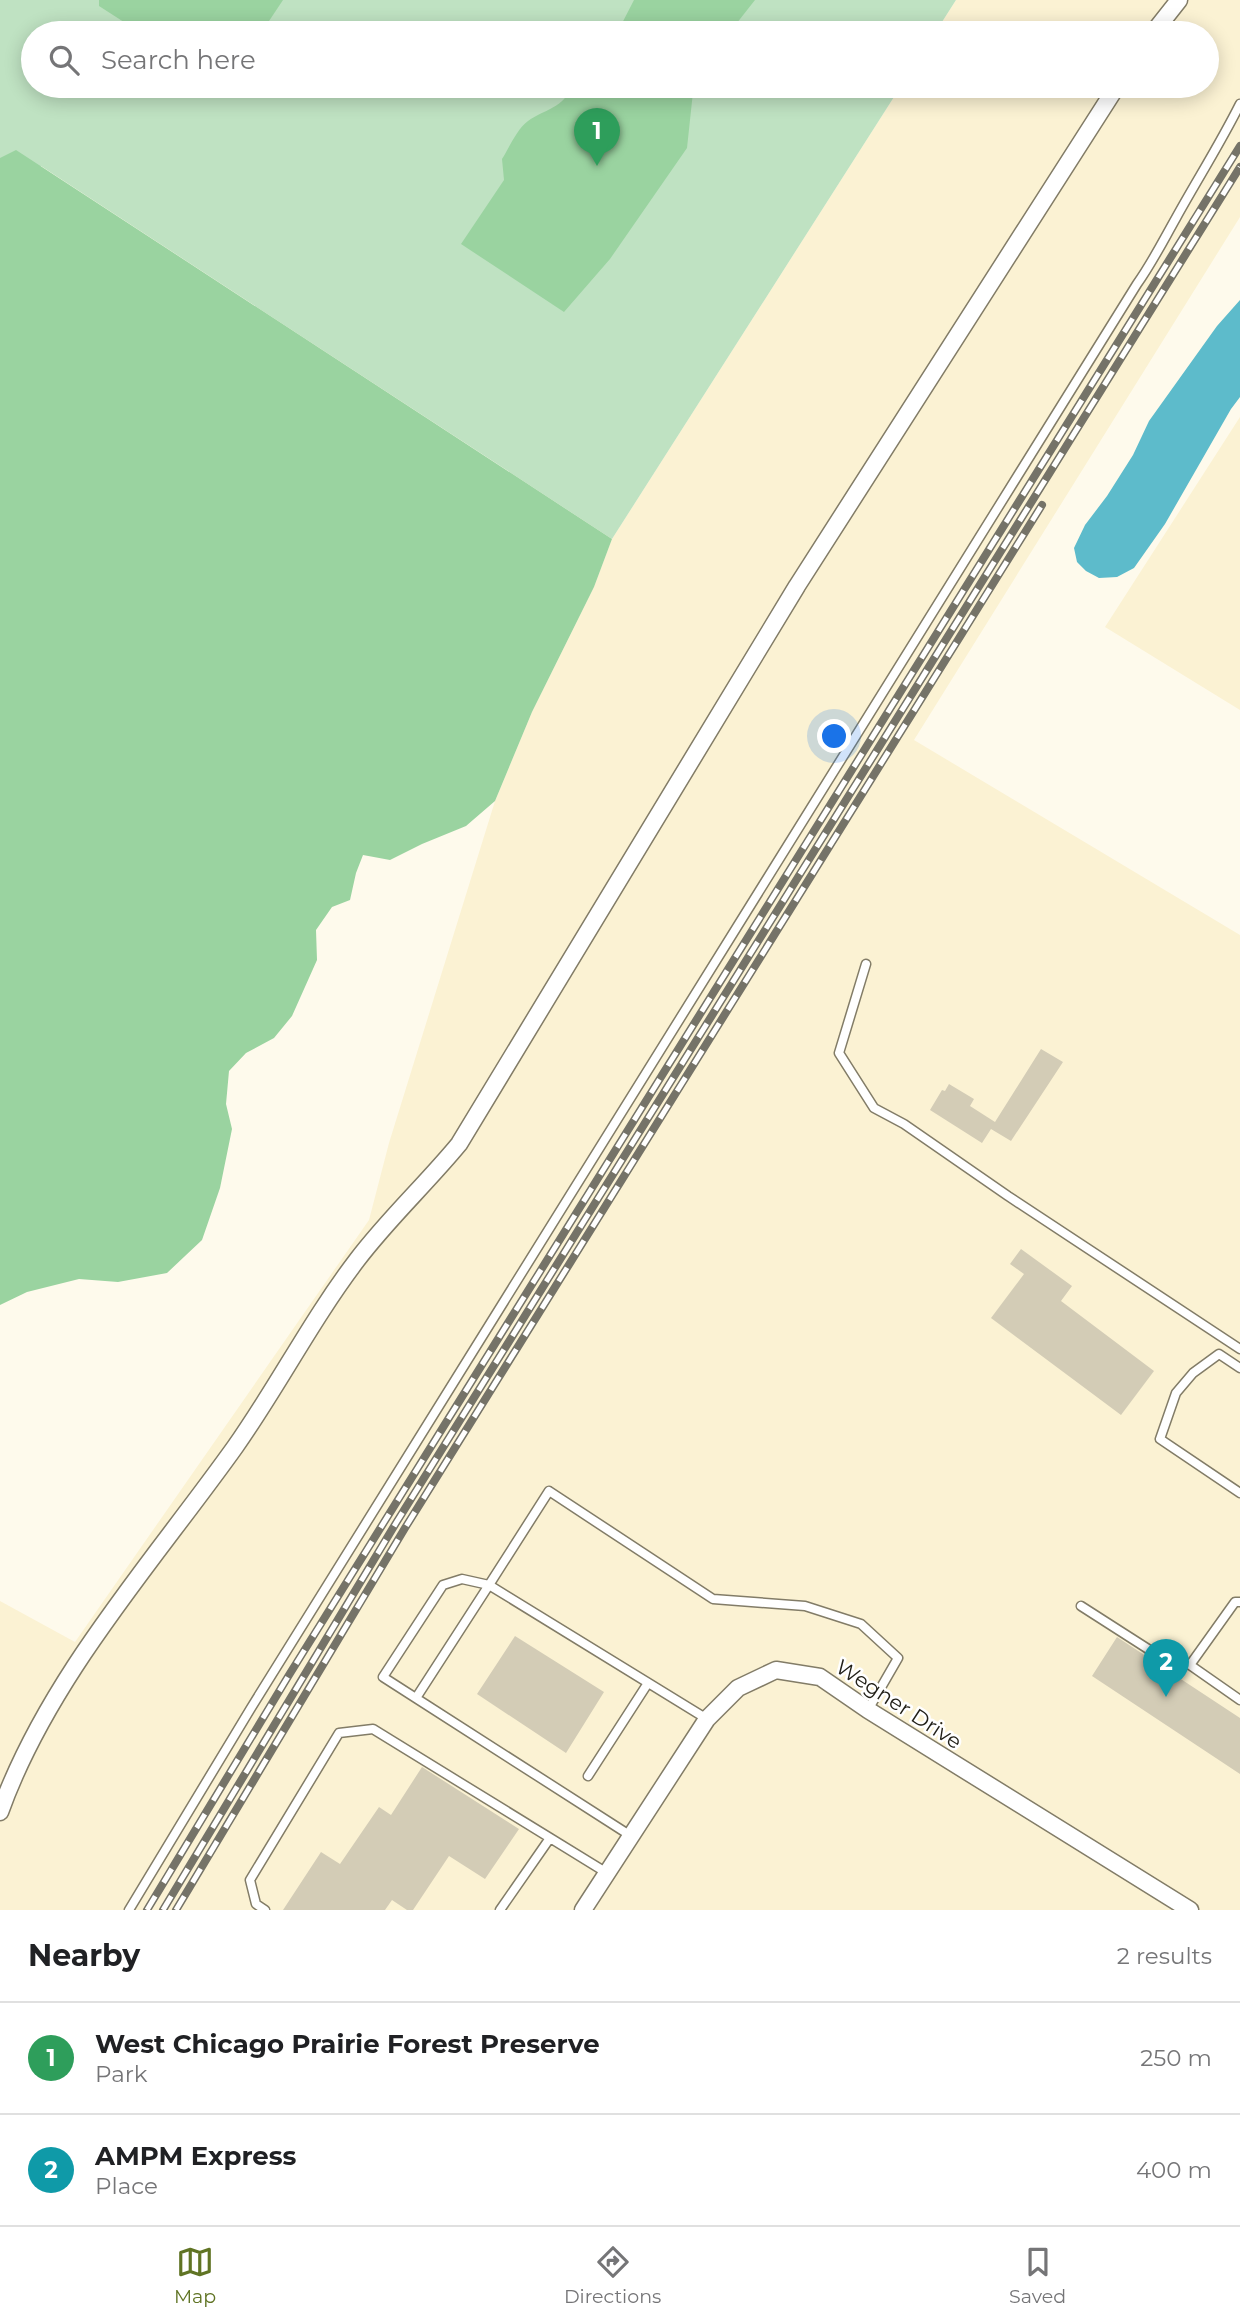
<!DOCTYPE html>
<style>
body{margin:0;font-family:Montserrat,sans-serif;background:#f6f6f6;color:#202124}
.you{position:absolute;left:835px;top:737px;width:24px;height:24px;margin:-18px;border:5px solid #fff;border-radius:50%;background:#1a73e8;box-shadow:0 0 0 10px #1a73e833}
.badge{display:grid;place-items:center;width:46px;height:46px;border-radius:50%;background:#607424;color:#fff;font-size:23px;font-weight:700}
.pin{position:absolute;translate:-50% -58px;filter:drop-shadow(0 2px 4px #0008)}
.pin::after{content:'';position:absolute;top:37px;width:24px;height:21px;background:inherit;clip-path:polygon(0 0,100% 0,50% 100%)}
.list{margin:0;padding:0;list-style:none}
h2{display:flex;justify-content:space-between;align-items:center;height:91px;margin:0;padding:0 28px;font-size:30px}
h2 small{font-size:23px;font-weight:400;color:#757577}
.list li{display:grid;grid-template-columns:46px 1fr auto;gap:21px;align-items:center;box-sizing:border-box;height:112px;padding:0 28px;border-top:2px solid #e0e0e0}
.list b{display:block;font-size:26px;white-space:nowrap}
.list p{margin:0;font-size:23px;white-space:nowrap;color:#757577}
.list em{font-size:23px;font-style:normal;color:#757577}
.icon{flex:none;width:38px;height:38px;fill:none;stroke:currentColor;stroke-width:2;stroke-linecap:round;stroke-linejoin:round}
.map{position:relative;flex:none;width:1240px;height:1910px;overflow:hidden}
.search{position:absolute;background:#fff;box-shadow:0 4px 18px #0003;left:21px;right:21px;top:21px;height:77px;display:flex;align-items:center;gap:18px;box-sizing:border-box;padding:0 24px;border-radius:38px;color:#757577;font-size:26px}
.sheet{height:315px;background:#fff}
nav{display:flex;justify-content:space-around;align-items:center;box-sizing:border-box;height:98px;border-top:2px solid #e0e0e0;background:#fff;font-size:19px;color:#757577}
nav a{display:grid;justify-items:center;gap:4px}
nav .on{color:#607424}
.map>svg:first-child{display:block}
.built{fill:#fbf2d3}
.green{fill:#bfe2c2}
.forest{fill:#9ad3a0}
.water{fill:#5dbbcb}
.building{fill:#d3ccb6}
.lines{fill:none;stroke-linecap:round;stroke-linejoin:round}
.service-casing{stroke:#827c67;stroke-width:11}
.minor-casing{stroke:#827c67;stroke-width:19}
.service{stroke:#fff;stroke-width:8}
.minor{stroke:#fff;stroke-width:16}
.rail-casing{stroke:#757368;stroke-width:8}
.rail{stroke:#fff;stroke-width:5;stroke-dasharray:16;stroke-linecap:butt}
.labels{text-anchor:middle;dominant-baseline:central;stroke-width:5;stroke-linejoin:round;paint-order:stroke}
.street-label{font-size:21px;fill:#222018;stroke:#fff}
</style>
<div class="map">
<svg width="1240" height="1910" viewBox="0 0 1240 1910">
<rect width="100%" height="100%" fill="#fefaec"/>
<!-- built -->
<path class="built" d="M956,0h284v217l-326,523 326,195v975h-1240v-309l75,41 294,-422 20,-77 106,-342 37,-89 62,-125 18,-48 289,-453h306v-53h-272z
M1240,417v293l-135,-83z"/>
<!-- green -->
<path class="green" d="M0,0h956l-21,33h-902v53h868l-289,453 -571,-373 -41,66z"/>
<!-- forest -->
<path class="forest" d="M99,0h184l-22,33h-120l-42,-27z
M634,0h121l-26,33h-112z
M571,86h126l-4,6 -6,56 -77,111 -46,53 -103,-68 43,-64 -2,-21c7,-11 15,-30 26,-38 15,-11 38,-14 43,-35z
M16,150l596,389 -18,48 -62,125 -37,89 -29,25 -44,18 -32,16 -27,-5 -7,18 -6,27 -18,7 -16,23 1,30 -25,56 -18,22 -28,15 -17,18 -3,33 6,25 -12,59 -18,52 -35,33 -49,9 -39,-3 -52,13 -27,13v-1147z"/>
<!-- water -->
<path class="water" d="M1240,300v97l-9,12 -66,115 -31,44 -17,9 -18,1 -13,-7 -9,-9 -3,-14 11,-23 22,-29 26,-41 16,-34 68,-95z"/>
<!-- building -->
<path class="building" d="M1041,1049l22,13 -52,79 -20,-12 -9,14 -52,-33 12,-20 3,1 4,-7 25,15 -4,7 25,16z
M1021,1249l51,37 -11,15 93,70 -33,44 -130,-97 33,-44 -14,-10z
M515,1636l89,56 -38,61 -89,-59z
M1117,1637l123,81v56l-148,-98z
M422,1767l97,62 -34,50 -36,-23 -36,54h-6l-15,-10 -7,10h-102l38,-58 19,12 39,-57 12,8z"/>
<g class="lines">
<defs>
<path id="service" d="M866,964l-27,89 35,55 30,16 104,72 232,153
M1240,1368l-21,-14 -26,19 -17,20 -16,46 80,54
M1240,1602h-5l-45,63 50,35
M1081,1606l78,50 31,9
M416,1698l73,-113 -27,-6 -19,6 -60,92 248,159
M707,1719l-218,-134 60,-94 164,108 92,7 56,18 37,34 -30,52
M588,1776l60,-93
M129,1910l122,-202 886,-1424c15,-21 26,-43 39,-66 21,-38 44,-74 64,-114
M265,1910l-9,-6 -6,-24 89,-147 34,-4 234,144
M500,1910l50,-72"/>
<path id="minor" d="M1153,33l26,-33
M0,1812c48,-134 153,-250 235,-365 43,-61 77,-128 122,-187 31,-41 69,-76 102,-116l338,-558 320,-500
M583,1910l124,-191 31,-31 38,-18 44,7 48,33 322,200"/>
</defs>
<!-- service casing -->
<use href="#service" class="service-casing"/>
<!-- minor casing -->
<use href="#minor" class="minor-casing"/>
<!-- service -->
<use href="#service" class="service"/>
<!-- minor -->
<use href="#minor" class="minor"/>
<defs>
<path id="rail" d="M147,1910l142,-235 951,-1529
M163,1910l233,-387 844,-1356
M176,1910l229,-382 637,-1023"/>
</defs>
<!-- rail casing -->
<use href="#rail" class="rail-casing"/>
<!-- rail -->
<use href="#rail" class="rail"/>
</g>
<g class="labels">
<!-- street labels -->
<g class="street-label">
<text transform="translate(899 1704) rotate(33)">Wegner Drive</text>
</g>
</g>
</svg>
<div class="you"></div>
<div class="pin badge" style="left:597px;top:166px;background:#2e9e5b">1</div>
<div class="pin badge" style="left:1166px;top:1697px;background:#0f9aa8">2</div>
<div class="search"><svg class="icon" aria-label="search" viewBox="0 0 24 24"><circle cx="10" cy="10" r="6"/><path d="M15 15l6 6"/></svg>Search here</div>
</div>
<section class="sheet">
<h2>Nearby<small>2 results</small></h2>
<ul class="list">
<li><span class="badge" style="background:#2e9e5b">1</span><div><b>West Chicago Prairie Forest Preserve</b><p>Park</p></div><em>250 m</em></li>
<li><span class="badge" style="background:#0f9aa8">2</span><div><b>AMPM Express</b><p>Place</p></div><em>400 m</em></li>
</ul>
</section>
<nav>
<a class="on"><svg class="icon" aria-label="map" viewBox="0 0 24 24"><path d="M3 6l6-2 6 2 6-2v14l-6 2-6-2-6 2zM9 4v14M15 6v14"/></svg>Map</a>
<a><svg class="icon" aria-label="directions" viewBox="0 0 24 24"><path d="M12 3l9 9-9 9-9-9zM9 14v-3h6M13 9l2 2-2 2"/></svg>Directions</a>
<a><svg class="icon" aria-label="saved" viewBox="0 0 24 24"><path d="M7 4h10v16l-5-4-5 4z"/></svg>Saved</a>
</nav>
